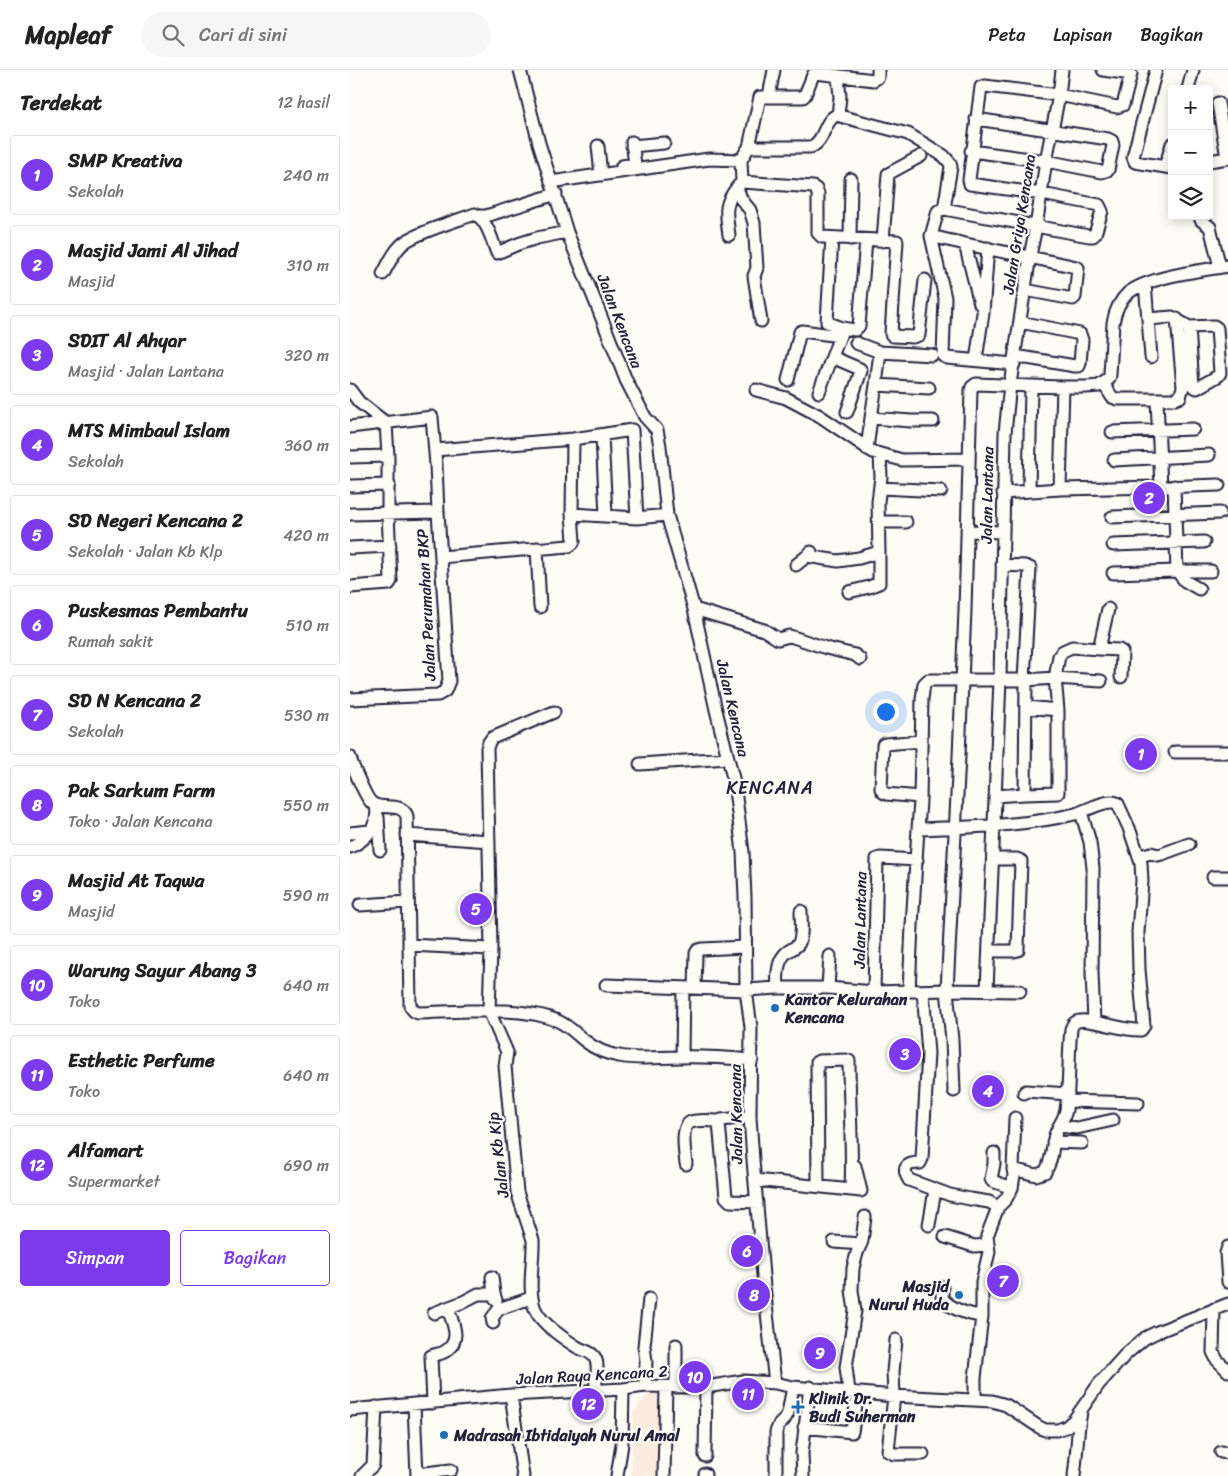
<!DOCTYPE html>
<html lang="id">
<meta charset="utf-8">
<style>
body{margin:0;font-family:Sriracha,sans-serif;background:#f6f6f6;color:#222}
.controls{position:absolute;right:15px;top:15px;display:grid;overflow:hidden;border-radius:5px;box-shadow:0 2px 12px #0003}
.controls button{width:45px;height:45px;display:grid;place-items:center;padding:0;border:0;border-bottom:1px solid #e0e0e0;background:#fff;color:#222;font:25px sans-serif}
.you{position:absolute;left:535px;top:641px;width:18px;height:18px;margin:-12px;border:4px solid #fff;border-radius:50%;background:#1a73e8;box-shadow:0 0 0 8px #1a73e833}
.badge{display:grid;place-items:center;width:32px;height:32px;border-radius:50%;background:#7c3aed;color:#fff;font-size:16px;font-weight:700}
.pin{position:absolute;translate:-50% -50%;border:2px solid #fff;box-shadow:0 1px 5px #0006}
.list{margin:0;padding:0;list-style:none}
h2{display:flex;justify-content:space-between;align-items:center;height:65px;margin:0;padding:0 20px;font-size:21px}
h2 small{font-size:16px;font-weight:400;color:#767676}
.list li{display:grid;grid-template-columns:32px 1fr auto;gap:15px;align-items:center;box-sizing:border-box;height:80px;margin:0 10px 10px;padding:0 10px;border:1px solid #e0e0e0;border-radius:5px}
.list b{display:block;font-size:19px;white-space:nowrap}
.list p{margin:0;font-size:16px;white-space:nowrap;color:#767676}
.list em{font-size:16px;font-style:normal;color:#767676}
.actions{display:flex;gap:10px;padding:15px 20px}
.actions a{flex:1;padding:11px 0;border:1px solid #7c3aed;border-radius:5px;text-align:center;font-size:18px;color:#7c3aed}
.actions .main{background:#7c3aed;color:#fff}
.icon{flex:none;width:28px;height:28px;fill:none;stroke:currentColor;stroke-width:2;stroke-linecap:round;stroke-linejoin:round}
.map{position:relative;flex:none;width:878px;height:1406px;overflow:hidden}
header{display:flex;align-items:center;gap:30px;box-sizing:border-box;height:70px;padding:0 25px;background:#fff;border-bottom:1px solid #e0e0e0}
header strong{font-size:24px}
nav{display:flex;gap:28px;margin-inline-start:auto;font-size:18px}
.search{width:350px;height:45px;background:#f6f6f6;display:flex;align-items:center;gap:12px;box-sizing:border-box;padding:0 18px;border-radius:28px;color:#767676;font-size:19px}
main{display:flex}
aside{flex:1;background:#fff}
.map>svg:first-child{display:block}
.built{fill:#fcece0}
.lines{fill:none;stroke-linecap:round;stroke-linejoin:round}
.minor-casing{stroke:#22223b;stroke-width:15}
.minor{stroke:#fdfcf7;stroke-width:11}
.poi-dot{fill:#1f6fb2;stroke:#fdfcf7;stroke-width:2}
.labels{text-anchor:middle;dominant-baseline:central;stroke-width:4.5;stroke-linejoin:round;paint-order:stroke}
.street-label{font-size:16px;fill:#22223b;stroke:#fdfcf7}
.poi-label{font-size:16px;font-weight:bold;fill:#22223b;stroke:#fdfcf7;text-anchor:start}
.neighbourhood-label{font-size:18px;letter-spacing:1px;fill:#22223b;stroke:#fdfcf7}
</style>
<header>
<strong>Mapleaf</strong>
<div class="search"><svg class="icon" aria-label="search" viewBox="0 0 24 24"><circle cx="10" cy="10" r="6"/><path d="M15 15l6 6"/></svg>Cari di sini</div>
<nav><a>Peta</a><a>Lapisan</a><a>Bagikan</a></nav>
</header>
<main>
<aside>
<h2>Terdekat<small>12 hasil</small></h2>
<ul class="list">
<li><span class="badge">1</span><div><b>SMP Kreativa</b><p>Sekolah</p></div><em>240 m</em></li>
<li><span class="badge">2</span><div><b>Masjid Jami Al Jihad</b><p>Masjid</p></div><em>310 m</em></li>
<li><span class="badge">3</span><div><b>SDIT Al Ahyar</b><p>Masjid · Jalan Lantana</p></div><em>320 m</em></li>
<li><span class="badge">4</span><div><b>MTS Mimbaul Islam</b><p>Sekolah</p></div><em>360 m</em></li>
<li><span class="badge">5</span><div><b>SD Negeri Kencana 2</b><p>Sekolah · Jalan Kb Klp</p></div><em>420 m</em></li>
<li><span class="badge">6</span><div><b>Puskesmas Pembantu</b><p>Rumah sakit</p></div><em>510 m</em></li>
<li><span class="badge">7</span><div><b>SD N Kencana 2</b><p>Sekolah</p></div><em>530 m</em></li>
<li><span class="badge">8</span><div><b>Pak Sarkum Farm</b><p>Toko · Jalan Kencana</p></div><em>550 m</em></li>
<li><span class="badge">9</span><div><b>Masjid At Taqwa</b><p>Masjid</p></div><em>590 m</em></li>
<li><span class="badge">10</span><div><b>Warung Sayur Abang 3</b><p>Toko</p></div><em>640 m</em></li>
<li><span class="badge">11</span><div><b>Esthetic Perfume</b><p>Toko</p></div><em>640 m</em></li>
<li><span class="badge">12</span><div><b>Alfamart</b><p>Supermarket</p></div><em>690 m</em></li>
</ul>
<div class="actions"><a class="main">Simpan</a><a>Bagikan</a></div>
</aside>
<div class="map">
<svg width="878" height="1406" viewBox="0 0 878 1406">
<rect width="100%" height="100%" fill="#fdfcf7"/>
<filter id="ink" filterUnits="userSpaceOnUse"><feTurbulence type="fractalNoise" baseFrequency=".02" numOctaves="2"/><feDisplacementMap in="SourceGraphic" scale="10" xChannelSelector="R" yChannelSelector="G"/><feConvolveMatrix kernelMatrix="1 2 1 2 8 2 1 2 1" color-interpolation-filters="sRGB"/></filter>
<g filter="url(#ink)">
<!-- built -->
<path class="built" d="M300,1321h9v79l-2,6h-26l2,-63z"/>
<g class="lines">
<defs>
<path id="minor" d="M170,0l19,73 28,89 28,69 31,79 19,37 12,13 3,16 7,69 27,94 22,101 18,72 9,70 2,45 1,93 5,37 -1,90 3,43 11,127 11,96
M528,0v7l-4,3 -59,-7 -2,2 -8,20 -2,2h-43l-11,50 -8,13 1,22 71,5 3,2 2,5v39l4,4 75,4 -6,93 2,2 20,1 6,-2 6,-55
M806,0l-23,87 2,5 37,6
M488,6l2,21 -2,18
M838,19l5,-19
M419,26l5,-26
M868,33l9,55
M248,76l3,29
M282,76l32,-3
M399,77h62c14,-6 12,-25 25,-32l72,19 36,22 6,7 1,4 -7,42
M621,81l75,10 56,11 6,-2 5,-25 -1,-4 -4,-2 -132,-20
M859,91l19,-3
M272,96l13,-2 -3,-22
M815,97l7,-23
M201,112l158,-23 32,1
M387,117l4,12 9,11 4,13 3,45 -3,8 7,45
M594,139l145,27h4l2,-2 7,-23 -3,-6 -57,-11 -72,-10 -1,-4 12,-93 4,-1 74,9 58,12 6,-2 8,-31 -28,-4
M594,139l-6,2 -7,25 14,62 -2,58 4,2 67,6
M129,146h7l70,-22
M850,146l1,4 9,7 10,40
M379,165c-3,-23 -6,-31 10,-50
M581,166c48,12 97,20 145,31l2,1 -3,29 -2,2 -48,-9
M482,168l-5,84 15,6 13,2 4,-4 7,-86
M500,169l1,-60
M533,171l5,-67 33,-18
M615,174l15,60
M33,204c6,-11 12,-25 22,-32 16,-11 51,-21 70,-28 13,7 17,27 22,39l21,-9 19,-6 30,-6
M795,214l3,35 24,-2 17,10 25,-1 3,2 3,45 -2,3 -21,12 -4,-2 -4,-59
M798,249l3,38
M506,273l24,9
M665,286l60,10h4l1,-3 2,-23 -2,-6 -60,-12
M482,287l28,12 1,2 -14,41
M626,290l7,-47 5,-65
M438,310l12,-48 2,-1 38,5
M753,313l9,14 5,2h58l5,-2 3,-10 -6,-68
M526,315l4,-33 52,3
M0,320l9,12 27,21
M406,320l30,8 34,18 53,36 29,8 67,-1
M469,322l23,-62
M807,330l4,87 58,-2
M521,348l5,-33 53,3
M0,357l82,-10 4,48 2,47 11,169 -4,10 -7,4 -88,4
M762,362l81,-3
M252,366l4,79
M517,379l4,-31 40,3h22
M85,380l138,-11 59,-9 5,88
M0,387l38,-1
M764,390l95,-5
M0,416l39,-1
M530,418l61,3
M710,419l3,-102
M679,421l2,-105
M653,423l57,-4 101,-2
M0,444l88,-2
M222,444l1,-75
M762,447l108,-4
M529,452h27
M617,461l36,1
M763,475l91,-3
M0,478l40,-2
M187,478l3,59
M457,486l31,5 21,-3 20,-6 -1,-50 3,-25 -1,-23
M91,487l128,-11 4,-3 1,-2 -2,-27 65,4 30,-3
M446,495l11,-9 4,-4
M652,495l23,1 5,2 -6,112
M827,501h34
M827,501l8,10 14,8
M763,503l64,-2 -3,-85
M0,517l39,-3 2,-3 -3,-68v-57l-2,-33
M499,522l20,-5 10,-4v-31
M344,539l70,21 14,9 11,-3 4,1 33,11 29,7 5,4
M749,579l20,1 3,2 -1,25
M676,610l-1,114 33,-1v-83l-3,-32 4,-22 4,-5 9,-4 27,2 9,-40
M676,637l32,3
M204,642l-62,26 -3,4 -2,6 4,201 -2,62 18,41 -2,14 12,126 16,48c1,19 -6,51 2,69 6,14 29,30 42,38 6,4 16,4 19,13 3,8 0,21 -1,30
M825,682h53
M0,687c2,8 16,42 22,46 10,8 29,-2 35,13l3,190 4,5 4,2c40,-1 104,-8 140,8 11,5 18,13 27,20 10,8 22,13 34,15 20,4 40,1 61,1 24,-1 48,1 72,3
M290,694l88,-6
M645,726l30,-2
M570,727l-34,-3 -3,-2 -2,-3 2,-44 2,-1 36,-3
M731,742l9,30 3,26 -1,105 2,49
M28,747l2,33
M568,759l2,-28 2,-102 2,-15 4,-4h98l29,-2 46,3
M0,763l20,-2
M57,765l82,6
M0,777c17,-7 30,-23 26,-42
M789,786l12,-3 7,2 4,-1 27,-10
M863,807h15
M10,835l48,-3
M59,875l82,4
M639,881h25l4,-1v-2l3,-87 -4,-2h-24
M256,915l140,5 32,-2h50l46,4 73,-2 73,1
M345,917l1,-34 2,-3 4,-1 43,-2
M428,918c-1,-11 -1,-27 8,-35 4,-4 9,-4 13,-10 4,-9 2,-22 2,-32
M478,918l2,-32
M637,920l13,-310 5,-247 5,-49 20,-128 6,-29 10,-66 13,-66 3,-25
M559,921l3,-65 6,-97c53,-2 106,-3 157,-15 11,-3 34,-17 43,-10l11,24 12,35 1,18 -4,51 1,37 5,57 -3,4c-15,2 -56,-14 -65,-8 -3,1 -4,4 -5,7 -3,27 -1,54 -5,81 -2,11 -10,18 -12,29 -2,11 -2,23 -9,33l-9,3 -23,-6 1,6 -2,13 -6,11 -8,8 -11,29 2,16 -7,30v34l-7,62v21
M573,921l5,62 -6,106 -2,4c-13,0 -19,4 -11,17l41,15 20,4 19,3 9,5
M524,922l3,-133 3,-1 37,2
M332,987l1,-69
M604,1021l-2,-51 -5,-50 12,-234 6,-146 6,-220 1,-3 4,-3 87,3h23l13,-1 10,-7 1,-4 3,-52c2,-12 6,-22 15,-30 22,-17 72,-22 100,-27
M674,1023l2,-2 42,3
M717,1031l71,2
M400,1047l-29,3 -2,3 7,74 4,4 27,1
M709,1056l18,2 36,-8
M703,1072l29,1
M644,1083v11l-3,15 1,2 20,7
M336,1094c-1,-10 -6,-38 5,-42 8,-3 20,-1 29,-1
M663,1099l2,-51
M405,1110l106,11 -6,-25
M468,1116l-1,-124 2,-1 27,-1 3,1c0,43 4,86 2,129
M579,1155l6,-35
M595,1167l29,9 14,-1
M484,1172l27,2
M878,1177l-2,6 2,29
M142,1207l2,17 2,6
M592,1217v11c8,11 27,17 40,18
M864,1239l-1,43 4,8 11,11
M84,1243l29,-11 15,-8h16
M143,1253l-1,-5 7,-9 32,-11
M546,1270l-3,32 1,24 -6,55 6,3h29
M295,1316l1,-25 -2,-15 5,-47
M326,1317v-42
M499,1322l-3,-25 9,-56 -3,-21 1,-22 4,-15 5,-12 3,-24
M161,1325l12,81
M83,1333l-2,-47c5,-2 12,-2 16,-6 15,-11 5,-28 1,-42
M64,1335l3,71
M0,1340l161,-15 112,-6 22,-3 61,1 37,-6 32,2 18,4 101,9 98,5 14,4 33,22 6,3h12l9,-3 8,-7 25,-36 27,-30 19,-16 12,-6 71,-28
M454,1357l48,5 6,-39
M871,1382l7,1
M355,1386l1,-69
M67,1404l34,-4
M12,1406l11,-11 3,-58
M267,1406l5,-32 1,-55
M314,1406l2,-89
M355,1406v-2
M426,1406v-44l3,-7 5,-5 4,-7 5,-26
M453,1406l-1,-23 8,-66
M724,1406c3,-22 3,-43 7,-64"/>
</defs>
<!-- minor casing -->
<use href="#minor" class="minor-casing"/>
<!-- minor -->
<use href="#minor" class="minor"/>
</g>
</g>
<!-- markers -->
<g class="poi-dot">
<circle cx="425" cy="938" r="5"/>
<circle cx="609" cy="1225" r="5"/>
<path d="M445.5 1329.5h5v5h5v5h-5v5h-5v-5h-5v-5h5z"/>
<circle cx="94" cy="1365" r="5"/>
</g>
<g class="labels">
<!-- street labels -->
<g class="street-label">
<text transform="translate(669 154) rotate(-81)">Jalan Griya Kencana</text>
<text transform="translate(270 251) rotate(69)">Jalan Kencana</text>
<text transform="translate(637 425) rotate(-89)">Jalan Lantana</text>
<text transform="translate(76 535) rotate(-93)">Jalan Perumahan BKP</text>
<text transform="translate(383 638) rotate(77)">Jalan Kencana</text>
<text transform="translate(510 850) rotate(-89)">Jalan Lantana</text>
<text transform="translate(386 1044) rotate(-91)">Jalan Kencana</text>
<text transform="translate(148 1085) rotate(-97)">Jalan Kb Kip</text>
<text transform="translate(242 1305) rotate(-3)">Jalan Raya Kencana 2</text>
</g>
<!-- poi labels -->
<g class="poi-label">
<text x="435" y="929">Kantor Kelurahan<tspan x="435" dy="18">Kencana</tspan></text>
<text x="599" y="1216" text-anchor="end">Masjid<tspan x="599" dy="18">Nurul Huda</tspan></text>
<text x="459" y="1328">Klinik Dr.<tspan x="459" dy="18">Budi Suherman</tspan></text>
<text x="104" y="1365">Madrasah Ibtidaiyah Nurul Amal</text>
</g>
<!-- neighbourhood labels -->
<g class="neighbourhood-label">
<text x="420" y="718">KENCANA</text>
</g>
</g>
</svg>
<div class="controls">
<button>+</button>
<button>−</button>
<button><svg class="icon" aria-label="layers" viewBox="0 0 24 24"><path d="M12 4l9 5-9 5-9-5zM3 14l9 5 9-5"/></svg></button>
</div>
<div class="you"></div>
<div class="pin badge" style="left:791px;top:684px">1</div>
<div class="pin badge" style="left:799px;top:428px">2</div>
<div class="pin badge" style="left:555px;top:984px">3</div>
<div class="pin badge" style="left:638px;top:1021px">4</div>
<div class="pin badge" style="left:126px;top:839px">5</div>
<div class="pin badge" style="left:397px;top:1181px">6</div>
<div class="pin badge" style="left:653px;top:1211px">7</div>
<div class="pin badge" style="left:404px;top:1225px">8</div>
<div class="pin badge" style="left:470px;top:1283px">9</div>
<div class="pin badge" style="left:345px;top:1307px">10</div>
<div class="pin badge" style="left:398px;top:1324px">11</div>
<div class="pin badge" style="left:238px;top:1334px">12</div>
</div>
</main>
